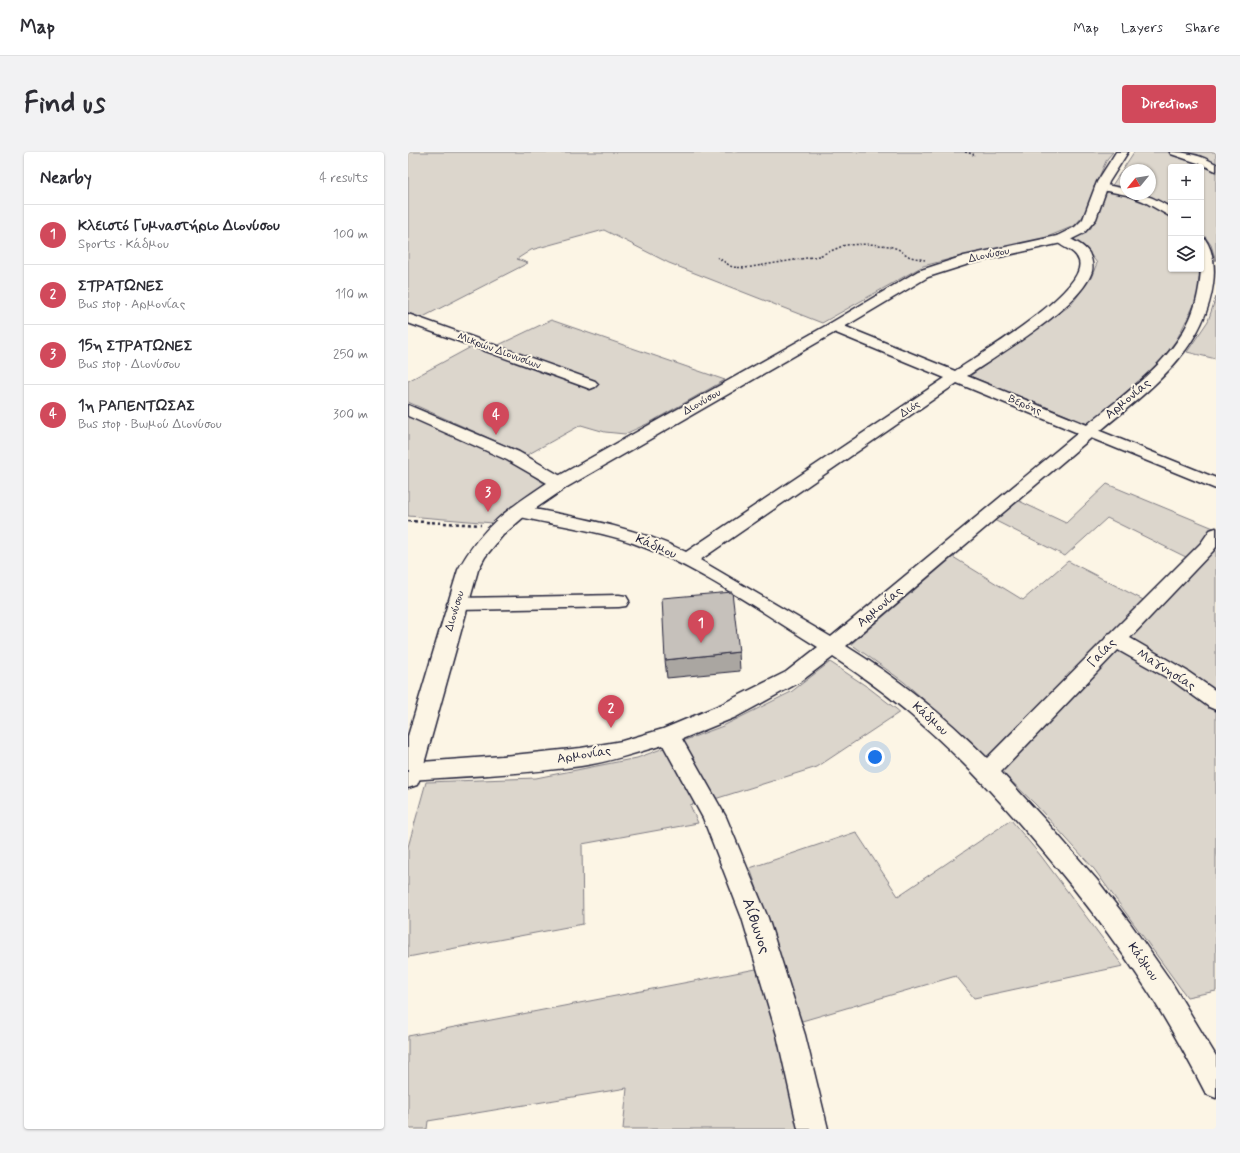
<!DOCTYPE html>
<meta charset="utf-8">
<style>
body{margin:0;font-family:Mynerve,sans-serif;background:#f2f2f3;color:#2b2b33}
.controls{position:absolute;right:12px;top:12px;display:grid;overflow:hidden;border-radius:4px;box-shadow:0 1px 3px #0004}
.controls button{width:36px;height:36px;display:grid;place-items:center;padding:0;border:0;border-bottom:1px solid #e1e1e2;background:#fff;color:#2b2b33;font:20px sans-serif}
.compass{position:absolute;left:712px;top:12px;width:36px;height:36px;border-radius:50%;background:#fff;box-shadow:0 1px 3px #0004;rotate:240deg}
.you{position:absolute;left:467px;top:605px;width:14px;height:14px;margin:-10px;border:3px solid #fff;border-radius:50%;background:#1a73e8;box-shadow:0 0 0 6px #1a73e833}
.badge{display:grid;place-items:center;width:26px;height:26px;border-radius:50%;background:#d1495b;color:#fff;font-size:13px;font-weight:700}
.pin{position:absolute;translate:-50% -33px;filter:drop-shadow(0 1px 2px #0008)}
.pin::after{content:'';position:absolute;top:21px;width:14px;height:12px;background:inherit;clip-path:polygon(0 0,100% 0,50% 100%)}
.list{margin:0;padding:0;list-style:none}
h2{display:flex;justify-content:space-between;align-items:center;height:52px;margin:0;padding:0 16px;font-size:17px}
h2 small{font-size:13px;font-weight:400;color:#7c7c81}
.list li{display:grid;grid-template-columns:26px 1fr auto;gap:12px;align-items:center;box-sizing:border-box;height:60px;padding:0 16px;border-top:1px solid #e1e1e2}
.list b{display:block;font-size:15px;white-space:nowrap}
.list p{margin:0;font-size:13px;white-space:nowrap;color:#7c7c81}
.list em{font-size:13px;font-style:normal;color:#7c7c81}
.icon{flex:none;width:22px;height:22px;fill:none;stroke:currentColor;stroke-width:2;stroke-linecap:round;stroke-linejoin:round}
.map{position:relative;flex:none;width:808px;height:977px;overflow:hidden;border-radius:4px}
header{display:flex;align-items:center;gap:24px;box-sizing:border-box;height:56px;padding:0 20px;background:#fff;border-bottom:1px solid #e1e1e2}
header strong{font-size:19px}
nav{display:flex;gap:22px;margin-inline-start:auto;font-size:14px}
.intro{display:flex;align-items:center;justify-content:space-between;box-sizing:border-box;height:96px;padding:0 24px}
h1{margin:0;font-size:28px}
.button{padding:10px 18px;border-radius:4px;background:#d1495b;color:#fff;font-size:14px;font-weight:700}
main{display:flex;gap:24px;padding:0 24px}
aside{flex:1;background:#fff;border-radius:4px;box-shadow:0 1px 3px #0004}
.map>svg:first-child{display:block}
.green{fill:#dcd6cc;stroke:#7f7c84}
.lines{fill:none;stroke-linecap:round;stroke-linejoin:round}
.stream{stroke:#78757e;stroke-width:2.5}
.minor-casing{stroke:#22223b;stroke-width:3}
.major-casing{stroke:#22223b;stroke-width:3}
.path-far2{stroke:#22223b;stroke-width:1.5;stroke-dasharray:2 2;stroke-linecap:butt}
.path-far1{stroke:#22223b;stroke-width:2;stroke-dasharray:2.5 2.5;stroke-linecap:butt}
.path{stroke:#22223b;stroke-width:2.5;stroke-dasharray:3 3;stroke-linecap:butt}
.minor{fill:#fcf5e5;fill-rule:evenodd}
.major{fill:#fcf5e5;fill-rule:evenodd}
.wall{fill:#aaa6a1;stroke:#22223b}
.building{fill:#c6c1bb;stroke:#22223b}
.labels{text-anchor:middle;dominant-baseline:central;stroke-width:4;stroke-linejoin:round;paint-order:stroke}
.far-street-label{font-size:11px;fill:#22223b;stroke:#fcf5e5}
.street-label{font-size:13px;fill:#22223b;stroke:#fcf5e5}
.near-street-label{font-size:16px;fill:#22223b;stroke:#fcf5e5}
</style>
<header>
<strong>Map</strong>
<nav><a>Map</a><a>Layers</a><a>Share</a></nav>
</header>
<div class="intro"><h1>Find us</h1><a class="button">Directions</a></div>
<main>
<aside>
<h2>Nearby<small>4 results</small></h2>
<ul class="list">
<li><span class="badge">1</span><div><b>Κλειστό Γυμναστήριο Διονύσου</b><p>Sports · Κάδμου</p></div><em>100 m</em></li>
<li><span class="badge">2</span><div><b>ΣΤΡΑΤΩΝΕΣ</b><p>Bus stop · Αρμονίας</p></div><em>110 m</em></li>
<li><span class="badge">3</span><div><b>15η ΣΤΡΑΤΩΝΕΣ</b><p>Bus stop · Διονύσου</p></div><em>250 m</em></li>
<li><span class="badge">4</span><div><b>1η ΡΑΠΕΝΤΩΣΑΣ</b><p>Bus stop · Βωμού Διονύσου</p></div><em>300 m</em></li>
</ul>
</aside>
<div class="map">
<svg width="808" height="977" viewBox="0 0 808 977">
<rect width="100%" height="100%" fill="#fcf5e5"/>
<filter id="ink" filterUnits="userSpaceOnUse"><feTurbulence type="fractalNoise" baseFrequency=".025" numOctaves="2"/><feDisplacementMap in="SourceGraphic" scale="8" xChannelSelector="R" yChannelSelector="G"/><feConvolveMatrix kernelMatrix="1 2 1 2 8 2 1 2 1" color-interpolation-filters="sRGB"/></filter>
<g filter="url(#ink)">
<!-- green -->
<path class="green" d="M0,0h705l-6,7 -12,27 -8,26 -13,14 -32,13 -36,9 -44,8 -39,10 -101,57 -153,-60 -65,-33 -73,20 -14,9 11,4 -107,55 -13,-4z
M726,0h33l31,10 18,11v88l-5,-16 -10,-14v-64h-30v42l-15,-9 -15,-6h9v-24h-24v19l-15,-2z
M771,0h37v14z
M697,38c23,5 47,12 66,28v51h29l2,20 -25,50 -20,27 -69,58 -118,-48 101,-71 20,-27 6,-15 -10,-13 -17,-12 14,-5 7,-5z
M808,145v62l-29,-7 21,-31z
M143,168l174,60 -76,43 -24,11 -20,-2 -24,-7 -54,30 -119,-53v-21l63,-34 15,4z
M0,264l101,44 39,26 -55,37 -85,-7z
M699,332l109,45v462l-29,6 -93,-128 -58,-64 -66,-64 -66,-59 -53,-38 102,-87 70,43 45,-39 87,45 39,-45 -87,-43 -42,38 -71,-36 25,-19 47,22z
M422,510l39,26 31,24 -83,55 -99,31 -28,7 8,18 -116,21 1,80 -175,33v-110l18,-65 110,-4 101,-20 86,-32 68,-34z
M603,668l30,36 82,110 -149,32 -18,-22 -154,45 -25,6 27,102h-181l4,-41 -199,33 -1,8h-19v-93l348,-67 26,-6 -32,-95 106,-36 42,64z"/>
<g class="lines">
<!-- stream -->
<path class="stream" d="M775,0l9,3"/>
<defs>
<path id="minor" d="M762,0c16,0 31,3 46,12v7l-15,-7 -30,-10z
M693,32l25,5v5c22,0 26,3 45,14v9l-28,-16 -16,-6 -30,-6 -2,-2 2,-2z
M653,83c9,3 23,10 28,18 3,7 5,14 2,21 -14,35 -92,80 -124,102l120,49c44,-36 100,-73 111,-132 4,-18 3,-36 3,-55l4,1c9,13 10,31 8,45 -9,67 -64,106 -113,147l116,47v11l-125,-51 -245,208c52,32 98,69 141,112l118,-119 3,-5 3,-1 90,-90 9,-13 6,-2v19l-3,4 -83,87 57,33 29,20v19l-7,-3 -36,-26 -55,-31 -117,122 43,47 53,61 33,43 40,57 46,76v42l-10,-4c-17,-33 -35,-66 -55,-98 -39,-61 -84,-118 -132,-173 -57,-65 -113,-119 -186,-166l-33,25 -64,35 -54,22 44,78 42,101 37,117 23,94h-30l-21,-94 -35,-117 -39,-100 -40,-73c-27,8 -54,17 -82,21 -57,8 -114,10 -171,14l-2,-1v-16l94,-7 79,-8 41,-7 41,-12 57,-24 66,-33 32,-25c-58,-36 -121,-81 -185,-104 -39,-14 -81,-18 -121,-28l-3,-4 3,-4 6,-1c57,11 115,20 168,46l259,-174 -116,-48 -2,-3 2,-3 5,-1 5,1 116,47c23,-15 133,-81 124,-110 -4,-13 -18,-12 -24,-22l2,-3zM549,231l121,50 -247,204 -131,-77z
M0,162l187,67 3,3 -3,3 -5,2 -5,-2 -177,-64z
M0,253l111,47 47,27 3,4 -3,4 -6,1 -6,-1 -47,-27 -99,-44z
M211,443l7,1 3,5 -3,5 -7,1 -162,3 -7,-1 -3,-5 3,-5 7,-1z"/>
<path id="major" d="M708,0h12l-19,30 -13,37 -12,14 -18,9 -94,21 -44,14 -89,53 -272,157 -41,28 -23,20 -18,22 -7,13 -58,208 -3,7 -9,3v-52l50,-166c24,-45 54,-64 95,-91l276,-155 89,-53 46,-15 93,-20 18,-9 8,-8 14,-37z"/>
</defs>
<!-- minor casing -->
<use href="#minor" class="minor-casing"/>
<!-- major casing -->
<use href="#major" class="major-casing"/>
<!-- path-far2 -->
<path class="path-far2" d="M557,0l8,2 1,3
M309,105l15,10 13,1 74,-12 26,-11 24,-1 20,2 9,3 12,8 15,3"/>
<!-- path-far1 -->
<path class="path-far1" d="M0,369h9"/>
<!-- path -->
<path class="path" d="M0,369l73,4"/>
<!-- minor -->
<use href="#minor" class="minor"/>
<!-- major -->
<use href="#major" class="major"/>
</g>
<!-- wall -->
<path class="wall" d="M331,500l1,19 -73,7 -2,-18z"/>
<!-- building -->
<path class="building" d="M324,440l7,60 -74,8 -3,-62z"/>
</g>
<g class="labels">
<!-- far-street labels -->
<g class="far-street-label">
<text transform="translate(581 103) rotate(-12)">Διονύσου</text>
<text transform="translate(91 199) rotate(20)">Μικρών Διονυσίων</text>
<text transform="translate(294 250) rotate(-30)">Διονύσου</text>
<text transform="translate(617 253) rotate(23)">Βερόης</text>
<text transform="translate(502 257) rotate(-34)">Διός</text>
<text transform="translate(47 459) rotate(-73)">Διονύσου</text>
</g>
<!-- street labels -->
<g class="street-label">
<text transform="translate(720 247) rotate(-40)">Αρμονίας</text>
<text transform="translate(248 395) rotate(23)">Κάδμου</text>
<text transform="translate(472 455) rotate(-40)">Αρμονίας</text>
<text transform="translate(694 501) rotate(-46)">Γαίας</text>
<text transform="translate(758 518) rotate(32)">Μαγνησίας</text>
<text transform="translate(522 567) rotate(42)">Κάδμου</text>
<text transform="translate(176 603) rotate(-9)">Αρμονίας</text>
<text transform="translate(735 810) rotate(55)">Κάδμου</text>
</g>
<!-- near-street labels -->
<g class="near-street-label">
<text transform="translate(348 774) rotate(71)">Αίθωνος</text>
</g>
</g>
</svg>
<div class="controls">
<button>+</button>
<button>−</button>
<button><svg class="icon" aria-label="layers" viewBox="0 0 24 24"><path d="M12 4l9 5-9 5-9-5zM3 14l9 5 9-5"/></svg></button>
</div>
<svg class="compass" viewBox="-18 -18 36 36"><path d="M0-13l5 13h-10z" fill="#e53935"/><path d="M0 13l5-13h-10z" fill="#7c7c81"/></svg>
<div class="you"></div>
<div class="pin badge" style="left:293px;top:491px">1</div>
<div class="pin badge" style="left:203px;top:576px">2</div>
<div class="pin badge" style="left:80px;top:360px">3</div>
<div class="pin badge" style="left:88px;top:283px">4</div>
</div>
</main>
